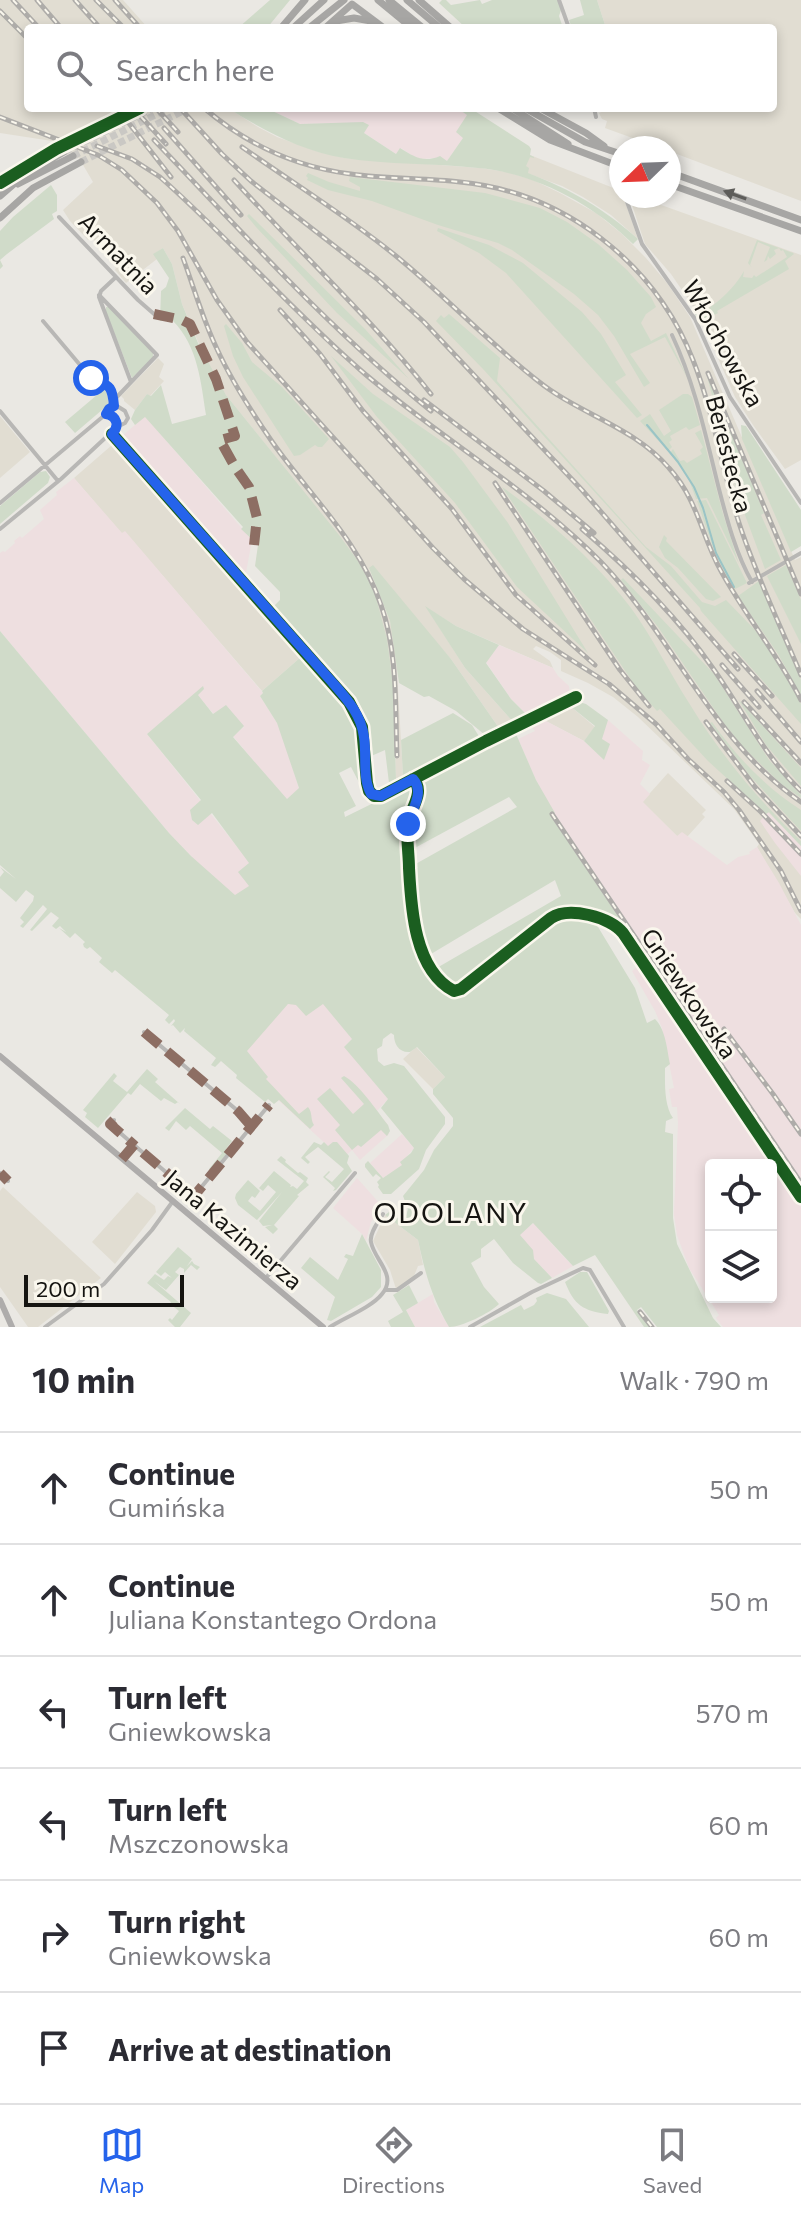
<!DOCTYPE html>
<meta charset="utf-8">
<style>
body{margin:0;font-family:Commissioner,sans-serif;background:#f7f7f7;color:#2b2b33}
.controls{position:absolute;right:24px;bottom:24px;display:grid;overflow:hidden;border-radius:8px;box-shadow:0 4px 12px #0003}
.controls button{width:72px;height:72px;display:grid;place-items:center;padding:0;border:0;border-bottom:2px solid #e1e1e2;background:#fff;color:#2b2b33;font:40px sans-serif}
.compass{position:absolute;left:609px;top:136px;width:72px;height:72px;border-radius:50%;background:#fff;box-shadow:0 4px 12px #0003;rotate:247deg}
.scale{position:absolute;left:24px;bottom:20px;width:160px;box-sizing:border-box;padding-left:8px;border:4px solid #151411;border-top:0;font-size:22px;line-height:28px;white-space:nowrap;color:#151411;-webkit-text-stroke:6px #faf7ed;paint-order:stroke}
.stop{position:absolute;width:24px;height:24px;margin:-18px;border:6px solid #2563eb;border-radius:50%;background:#fff}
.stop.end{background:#2563eb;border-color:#fff;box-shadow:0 2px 8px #0008}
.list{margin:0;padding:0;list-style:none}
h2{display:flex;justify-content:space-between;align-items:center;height:104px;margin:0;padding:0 32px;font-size:34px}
h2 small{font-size:26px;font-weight:400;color:#7c7c81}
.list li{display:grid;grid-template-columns:52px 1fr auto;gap:24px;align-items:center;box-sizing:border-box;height:112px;padding:0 32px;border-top:2px solid #e1e1e2}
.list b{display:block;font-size:30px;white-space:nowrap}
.list p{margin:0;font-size:26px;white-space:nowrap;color:#7c7c81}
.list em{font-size:26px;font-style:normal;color:#7c7c81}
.icon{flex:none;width:44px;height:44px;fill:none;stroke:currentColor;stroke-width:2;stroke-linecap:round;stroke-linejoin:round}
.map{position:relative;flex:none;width:801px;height:1327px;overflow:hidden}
.search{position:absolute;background:#fff;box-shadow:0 4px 12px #0003;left:24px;right:24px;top:24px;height:88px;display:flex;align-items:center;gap:20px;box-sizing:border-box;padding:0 28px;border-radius:8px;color:#7c7c81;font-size:30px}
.sheet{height:776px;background:#fff}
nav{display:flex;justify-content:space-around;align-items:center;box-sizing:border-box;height:112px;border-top:2px solid #e1e1e2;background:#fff;font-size:22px;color:#7c7c81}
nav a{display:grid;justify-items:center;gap:4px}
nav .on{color:#2563eb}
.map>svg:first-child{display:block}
.built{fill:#e1ddd2}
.industrial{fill:#eedfe0;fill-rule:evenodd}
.green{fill:#d0dbc9}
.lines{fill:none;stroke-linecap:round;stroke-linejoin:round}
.stream{stroke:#9ac4c6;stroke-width:2}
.primary-tunnel{stroke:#cac8c4;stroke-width:7;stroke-dasharray:7 3.5;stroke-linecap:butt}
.street{stroke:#b8b7b5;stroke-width:4}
.secondary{stroke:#aeacab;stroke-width:6}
.primary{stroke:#a7a6a4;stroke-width:7}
.rail-casing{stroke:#aeaca9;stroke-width:5}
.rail{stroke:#faf7ed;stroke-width:2;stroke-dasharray:6;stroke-linecap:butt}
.quiet{stroke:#8d6e63;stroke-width:10;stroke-dasharray:20 10;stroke-linecap:butt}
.cycleway-casing{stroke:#faf7ed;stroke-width:17}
.cycleway{stroke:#1b5e20;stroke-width:12}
.oneway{fill:#5e5d5a}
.route{stroke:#2563eb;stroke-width:10}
.labels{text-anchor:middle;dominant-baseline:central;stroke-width:6;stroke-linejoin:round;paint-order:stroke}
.street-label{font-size:24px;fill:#151411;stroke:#faf7ed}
.quarter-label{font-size:28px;letter-spacing:2px;fill:#151411;stroke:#faf7ed}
</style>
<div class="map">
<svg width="801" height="1327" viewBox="0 0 801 1327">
<rect width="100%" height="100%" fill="#eae8e3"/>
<!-- built -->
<path class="built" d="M0,0h123l25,28h-120v80h200l30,19 19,10 42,15 26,6 135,10 27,4 26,8 27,13 36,20 26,21 24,24 21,25 23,34 105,243 6,-3v362l-6,-6 -38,-66 2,-3 -25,-35 -96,-92 -25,-20 -25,-14 -27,-12v-11l-11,-8 -14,-6 -3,3 17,12 3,7 -97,-42 -29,-18 38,60 49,55 -15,5 -48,-69 -82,-91 21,53 6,32 7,123 -7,3 -3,-95 -115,-224 -52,-65 -18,-30 -26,-61 -10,-40 -9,-16 -9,6 3,5 -31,24 -11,-13 1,-2 -24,-31 -4,3 -18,-19 -7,-11 30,-28 -14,-24 -4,1 -4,-6 -5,3 -4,-7 -5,3 -5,-11 -52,-8z
M597,0h204v201l-132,-50v-3h-9l-55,-20 2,-7 -5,-2 -3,-6 13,-5h161v-80h-167z
M530,155l91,36v5h2l15,43 -27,-24 -28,-18 -21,-11 -41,-15z
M629,196h7l165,59v205l-16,9 -32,-44 -18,-28 -36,-82 -28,-41 -26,-30z
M158,358l6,6 -5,13 5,4 -14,15 -3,-2 -12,16 -11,-9v-2l-3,-3z
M0,416l30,36 -30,26z
M112,445l190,211 -40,35 -137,-159 -3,2 -48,-56z
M570,706l25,21 -11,14 -40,-21z
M668,773l38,37 -4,4 3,3 -18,20 -10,-1 -35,-34z
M416,1047l29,30 -12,12 -30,-30z
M3,1187l98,91 -63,49h-10l-28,-40v-96z
M137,1192l18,14 1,6 -41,52 -23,-22z
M385,1215l33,25 5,25 -5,1 -4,10 -18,13 -6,-19 -17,-29z"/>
<!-- industrial -->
<path class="industrial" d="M266,108h191l10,7 -3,22 -17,24 -9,-3 -21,1 -16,-11 -5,6 -47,-31 -49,1z
M145,416l107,124 -7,38 -55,-62 -3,-6 -21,-21 2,-3 -3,-2 -2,2 -43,-48z
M74,478l48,55 3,-2 138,162 -3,3 17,27 7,17 15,49 -13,11 -53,-64 11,-9 -30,-13 -17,-19 -50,39 103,129v23l-15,10 -4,86 -40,-126 -22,-23 -169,-202v-78l3,-2 2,1 10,-9 -1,-2 6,-5 2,2 22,-19 -4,-9 17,-15 -1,-3z
M499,645l54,23 5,8 11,10 1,9 -41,22 -18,-18 -25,-37z
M544,720l40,21 20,19 -3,-21 7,-19 35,31 -1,9 8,5 -10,19 10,10 -7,8 34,34 5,-4 45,33 11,-8 12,-3 -1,-2 8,-5 22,36 22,42v267l-181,-268 2,-2 -71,-106 3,-3 -18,-33 -18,-41 17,-8 -3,-4z
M768,812l33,34v30l-26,-33 -15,-22z
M640,965l148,218 -1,2 14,21v121h-78l-7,-9 3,-3 -30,-47 -12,-33 -3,-21 4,-90 -1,-17h-5l-3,-18 5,-1 -12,-60 -7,-17 -23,-40zM711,1165h60v132h-60z
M290,997l43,8 26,28 -14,13 43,53 -11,12 11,14 1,9 -29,26 -8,-10 -10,9 -64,-59 -39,-42z
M402,1134l12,14 -11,13v4l-20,13 -13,-15z
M357,1178l25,28 -11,16 -5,19 -4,-7 -29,-26z
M534,1223l25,29 14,14 -21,12 -18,-19 -15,-25z
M433,1294l1,8 15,25h-34l-9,-17z"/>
<!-- green -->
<path class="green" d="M270,0h20l-23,28h-29z
M442,0h4l5,5 29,-5 2,4 10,-4h66l3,10 -2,6 4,12h-97l-27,-25z
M580,0h17l9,28h-34l-3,-8 15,-5z
M228,108h38l34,16 63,-2 6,3 -5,8 32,21 4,-6c14,9 24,15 40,8l7,5 16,-23 -7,-6 11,-17 -10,-7h13l59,38 2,3 -1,6 4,2v1l-4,-1 -4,9 3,2 -1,5c44,17 75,35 110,66l-5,5c-40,-40 -98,-71 -155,-76 -44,-5 -90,-3 -134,-10 -42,-7 -80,-27 -116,-50z
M308,173l21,9 31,9v-4l-11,-6 1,-4 135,16 55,15 27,14 31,22 29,26 24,27 5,10 -10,7 -5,9 10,18 15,-8 23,48 -24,-44 -35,17 20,29 -6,4 -30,-51 -16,-21 -24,-21 -62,-44 -14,-7 -60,-18 -66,-24 -44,-11 -21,-10 1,-2 -2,-2z
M51,185l6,10v16l-5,3 2,5 -47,35 -7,6 3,6 -3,3v-38l13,-14z
M249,214l116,115 44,50 -72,-66 -81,-86 -9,-11z
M438,228l51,17 34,18 59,49 19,22 25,41 -11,7 27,33 -5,3 -131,-145 -27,-20 -42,-22z
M757,240l36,13 1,1 -9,7 4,8 -72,42 1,2 -16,9 -4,-1 -3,-7 7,-6 3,3c16,-11 29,-23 39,-40l-1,6 9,1 2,-3 2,2 31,-20 -4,-7 -2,1 -2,-3 -5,2 2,4 -6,5 -2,-3 -1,4 -3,2 6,-15 -12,-5 -8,23 2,3 -4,-5z
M163,248l9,16 10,40 16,39 28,52 113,140 19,26 16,29 13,49 6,45 3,95 -7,4 -4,-33 -16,7 -6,-36 -9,-17 -28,-34 -54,-62 8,-8v-8l-25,-26 3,-21 -17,-16 2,-2 -98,-110 -10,8 -4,-6 4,-9 12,-16 4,2 10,-11 11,39 34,-9c-5,-32 -8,-69 -33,-94h-13l1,-30 5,-4 3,-9 -16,-24z
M106,307h3l44,46v5l-21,20 -26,-66z
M449,314l51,44 -3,23 149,166 25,19 31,36 13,4 11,-6 31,32 28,42 16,30v20l-100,-113 -1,-3 -217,-239 -47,-48 5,-6 3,3z
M226,324l16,19 10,19 30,25 47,52 -7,8h-4l-3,-2 -15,10 -6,1 -51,-79 -10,-21 -9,-30z
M331,356l42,38 77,53 13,15 45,61 80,130 -71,-66 -62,-84 -78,-86z
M706,372l58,141 -3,2 20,45 -16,9 -27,-73z
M104,389l3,4 2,11 -34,29 -10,-11z
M683,394h5l4,3 8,28 -11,5 -3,-3 -16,9 2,4 -3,2 3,5 -4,4 -28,-30 10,-7 14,22 7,-5 -12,-21z
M741,425l5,1 55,84v36l-10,6 -49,-113z
M701,430l22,84 16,50 -32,-66 -11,1 -7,-19 -19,-27 3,-4 7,12 4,-1 3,3 15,-9 -2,-4 3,-3 -8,-14z
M46,471l4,6 -2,6 -48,41v-18l40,-34z
M502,487c48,34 93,74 129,121 22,30 38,64 58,95 31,51 69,97 112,138v5l-32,-34 -3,2 -58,-53 -48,-52 -3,2 -19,-21z
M706,500l41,83 -14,7 -19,-39 -17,-50z
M664,535l3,3 -1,3 55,56 -8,4 -7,-2 -28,-31 -13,-10 -6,-11z
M373,565l78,94 48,69 -14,7 -29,-24 -27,-15 -5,1 -25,-14 -9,-62 -21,-53z
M786,565l15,35v44l-34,-68z
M623,578l91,96 55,86 32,35v3l-20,-14 -39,-38 -19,-24 -65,-95 -37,-47z
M759,581l42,99v15l-23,-41 -40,-58z
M425,606l31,20 43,19 -13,18 25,36 18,18 -15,6 -49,-55z
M0,631l169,202 22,23 44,39 14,-9 -11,-14 11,-9 -37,-50 -14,12 -6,-5 -2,-10 11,-10 -54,-66 56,-48 1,3 -6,6 15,19 13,-9 18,21 -11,11 54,62 12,-11 -22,-65 -17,-27 3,-3 -1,-2 40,-35 36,41 17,27 9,68 -13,-25 -12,6 17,33 -12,6 1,5 63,-31 5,1 1,3 -8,27 -1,24 7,82 5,25 8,21 25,25 8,1 10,-7 92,-71 8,-1 27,6 40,66 12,35 8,-4c11,11 12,31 15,45l-5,4c0,16 -1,37 8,50l-7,3 -1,11 8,2v84l4,26 36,74 8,9h-64l-16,-20 -4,3 13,17h-6l-49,-72 -22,11 -40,-43 -13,12 13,15 1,9 18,19 -11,6 -3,-1 -25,-20 -19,-24 -13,10v8l-10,6 13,24 15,17c-9,9 -37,23 -50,23 -17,-29 -24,-54 -31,-87l-33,-25 4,-3 15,11 4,-14 -5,-13 21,-26 10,-20 19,-24v-8l-20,-24v-5l12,-12 -28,-30 -7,5c-11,1 -16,-8 -16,-17l-3,-2 -8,6 -1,7 -5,3 1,12 6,5 10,-3 10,3 41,51v7l-19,26 -7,19 -28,25h-8l-5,-7 1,-2 -2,-3 4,-4 -5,-4 -3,3 -8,-10v-3l3,-3 15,17 19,-13 -2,-3 11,-9 3,-5 -33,-40 7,-9 -44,-52 8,-8 -29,-35 -17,12 -10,-11 -8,-1 -41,47 21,26 -2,2 33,35 9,-7c5,6 2,12 6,18l-4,4 -31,-29 -5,4 -6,-5 -3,3 -29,-24 1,-3 -16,-14 -6,6 -4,-2 5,-7 -32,-27 1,-3 -5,5 -7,-8 -2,1 4,-5 -1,-2 -5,5 -4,-4 4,-5 -54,-45 -3,3 -13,-11 3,-4 -12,-11 -3,2 -3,-2 -1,-3 2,-2 -10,-9 -5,5 -11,-10 7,4 -6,-6 -4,3 -4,-3 7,-8 -8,-6 -19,19 -2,-1 17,-21 -4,-4 -20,23 -3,-2 4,-4 -4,-4 13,-17 1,-5 -8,-6 -10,12 -16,-14v-11l4,-5 -4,-5 16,12 -16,-14z
M738,699l63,69v18l-35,-41z
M576,701l10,3 22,16 -6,19 8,5 -6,16 -20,-19 11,-15 -25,-20 -14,8 -2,-2z
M453,713l19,12 8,13 -6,3 -1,-2 -70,37 -2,-36z
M712,722c24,34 53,65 89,88v21l-51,-55 -40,-53z
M516,734l20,46 19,33 -4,3 72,107 -3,1c-20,-12 -41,-20 -65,-14l-93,75 -9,1 -18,-17 126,-73 -6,-16 -129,77 -11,-41 -3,-50 105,-59 -8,-10 -98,53 1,-30 13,-29 -3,-12 58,-31z
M147,1069l11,10 -3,3 25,22 -2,-2 -3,2 -11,-6 -3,3 -21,-17 -9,11 -3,-2 -30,35 -13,-11 2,-4 -4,-3 31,-37 3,3 -4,5 14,11z
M344,1076c15,8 33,35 44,49l2,6 -3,5 -6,-6 -20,17 -3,-2 -6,5 -17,-20 5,-5 -23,-26 13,-11 23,26 11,-10 -23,-26z
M185,1108l25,21 3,-3 19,15 -6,8 2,3 -16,19 -3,-2 13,-16 -32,-27 -4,4 -10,-9 -7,10 -4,-3z
M314,1142l7,3 3,-3 4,4 5,-4h4l12,14 -2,7 5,8 -16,19 -3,1 2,-3 -12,-11 6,-6 1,1 -5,5 7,5 12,-13 -26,-22 -13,10 5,5 -2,2 -7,-6z
M281,1156l5,4 -1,2 13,11 2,-1 8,6 -2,4 3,3 -12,10 2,1 -25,29 4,4 -5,5 -8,-7 7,-2 -9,1 -4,-5 23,-29 -25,28 -19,-15 -3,-7 1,-4 12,-14 12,11 -5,7 -3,-2 -4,5 12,10 16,-19 -8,-7 -5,6 -4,-3 15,-17 17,14 -1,2 3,-1 4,3 7,-8 -27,-21z
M362,1234l19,36v17l-9,10 -41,24 -4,-1 8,-23 -34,-29 9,-11 28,23 10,-21 -4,-2 2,-3 7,2z
M178,1247l14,12 -5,7 5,-5 2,3 6,3 -3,3 -6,-5 -7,8v-4l-4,-2 -5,5 4,3 -13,15 -12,-9 37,32 -11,14h-5l-7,-7 2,-2 2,2 7,-9 -9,-7 1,-2 -24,-19 8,-9 9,6 4,-4 4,2 -7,-6 -4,4 -5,-4z
M580,1272h7l22,39 -1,3c-25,-3 -34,-9 -43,-32z
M409,1285l9,18 -12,7 9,17h-24l-3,-6 15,-9 -10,-17z
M547,1293l19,6 23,28h-109l41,-22 3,5 10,-5 3,-4 -1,-3z"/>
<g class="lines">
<!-- stream -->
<path class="stream" d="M647,425l31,37 16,25 9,21 13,45 18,34"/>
<!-- primary-tunnel -->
<path class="primary-tunnel" d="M64,152l89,-44
M73,156l96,-48
M81,162l108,-54"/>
<!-- street -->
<path class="street" d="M559,0l10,28
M594,108l2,9
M625,196l17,48 53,75 35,78 71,106
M59,217l79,83 16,14
M116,277l-15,14 -2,6 32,85
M99,295l58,60 -43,45
M43,321l48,57 12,4 5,4 6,13
M672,335c23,49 34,102 47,154 8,31 17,65 33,93
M0,411l58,70
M108,414l8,6 1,7
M112,434l237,268 13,25 5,56 2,8 5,5h7l105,-55 90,-44
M0,503l106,-89 3,-5 8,-3 8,5 3,7 -3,5 -8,4 -56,52 -61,50
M749,583l52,-30
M413,779c13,13 -3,29 -5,45 -2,14 1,30 1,44 2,39 5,102 45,123l7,-2 90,-71c18,-12 59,-1 72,15l178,264
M144,1032l94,79 13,15
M114,1120l-4,4 24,21
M122,1159l12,-14 60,51 75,-91
M0,1173l8,8
M265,1279l90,-106
M385,1290h12l24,-17
M45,1327l59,-43 48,-54 21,-29
M330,1327c14,-9 42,-20 52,-33 16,-19 -8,-34 -11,-52 -2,-9 8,-21 12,-28
M470,1327l62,-35 51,-24 7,2 34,57"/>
<!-- secondary -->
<path class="secondary" d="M0,1056l323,271
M0,1300l12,27"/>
<!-- primary -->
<path class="primary" d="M378,0l34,28
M389,0l34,28
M407,0l33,28
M419,0l32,28
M336,21l18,-3 17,3
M281,28l24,-28
M293,28l31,-28
M309,28l35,-28
M325,28l27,-24 32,24
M498,108l52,32 71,27
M512,108l56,36
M525,108l60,34 36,12
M540,108l46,25 18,13
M669,172l132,48
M18,184l55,-28
M669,184l132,47
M0,196l23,-20 41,-24
M0,218l33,-30 48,-26"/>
<defs>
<path id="rail" d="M13,0l26,28
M37,0l24,28
M75,0l25,28
M96,0l28,28
M115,0l25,28
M0,11l28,28
M117,108l54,69
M133,108l33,36
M156,108l22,24
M180,108l42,46 29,27 126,98 47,43 158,168 156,179
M204,108c42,36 92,59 147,66 36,5 73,4 109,8 104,10 195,81 233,178 21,53 29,110 46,163 17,52 41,102 62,152
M0,117l98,38 24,15 35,33 21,28 39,69 30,42 186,206 31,31 59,50 86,55 47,40 32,35 36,33 15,18 42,61 20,40
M164,128l77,87
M154,140c89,93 176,190 277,271
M97,146l35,13 28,18c71,63 133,135 205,197 77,65 165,116 236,188 72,75 112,180 200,240
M242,147c51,36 106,70 154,109 49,40 92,86 142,125 41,33 96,46 131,87 29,32 32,67 52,103 24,44 57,84 80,129
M234,180c65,72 137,138 197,214
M183,258c11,30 20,62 34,91 15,33 36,65 56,94 38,54 87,99 108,162 17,48 14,101 16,151
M280,310l40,44 43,57 89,98 64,86 79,70
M708,373l93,221
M424,400l120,91 50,42
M495,483l125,187 29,36
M582,529c48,41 94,86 130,138 30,42 51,88 89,124
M734,654l38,42
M722,665l37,42
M757,691l44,51
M744,702l57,61
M706,722l49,65 46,49
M727,781l34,31 40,42
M552,814l249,369
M724,1029l49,65 28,40
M640,1312l12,15"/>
</defs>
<!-- rail casing -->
<use href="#rail" class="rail-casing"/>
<!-- rail -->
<use href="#rail" class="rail"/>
<!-- quiet -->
<path class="quiet" d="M154,314l28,6 8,4 26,55 19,57 -15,4 15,27 14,20 8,31 -3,27
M144,1032l94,79 13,15
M114,1120l-4,4 24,21
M122,1159l12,-14 60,51 75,-91
M0,1173l8,8"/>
<defs>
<path id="cycleway" d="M0,183l56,-34 84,-41
M112,434l237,268 13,25 5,56 2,8 5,5h7l105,-55 90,-44
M413,779c13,13 -3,29 -5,45 -2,14 1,30 1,44 2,39 5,102 45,123l7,-2 90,-71c18,-12 59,-1 72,15l178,264"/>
</defs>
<!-- cycleway casing -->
<use href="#cycleway" class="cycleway-casing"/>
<!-- cycleway -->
<use href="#cycleway" class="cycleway"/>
</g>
<!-- one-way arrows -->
<defs><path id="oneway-solid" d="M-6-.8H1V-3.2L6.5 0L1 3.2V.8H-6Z" transform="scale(2)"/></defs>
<use class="oneway" href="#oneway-solid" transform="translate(735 195) rotate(-160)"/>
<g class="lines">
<!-- route -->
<path class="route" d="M91,378c17,8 21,5 23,28l-5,3 -3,5c11,2 14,12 6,20l220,248c15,17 29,32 32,55 3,19 -2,40 7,57l10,2 32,-17c12,13 -1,30 -5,45"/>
</g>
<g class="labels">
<!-- street labels -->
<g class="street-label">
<text transform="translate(119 253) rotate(46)">Armatnia</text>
<text transform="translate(724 343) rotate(61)">Włochowska</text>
<text transform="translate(730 454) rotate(75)">Berestecka</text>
<text transform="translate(690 993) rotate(56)">Gniewkowska</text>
<text transform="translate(234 1229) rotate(40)">Jana Kazimierza</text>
</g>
<!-- quarter labels -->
<g class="quarter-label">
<text x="451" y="1212">ODOLANY</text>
</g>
</g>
</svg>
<div class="controls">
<button><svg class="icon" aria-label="locate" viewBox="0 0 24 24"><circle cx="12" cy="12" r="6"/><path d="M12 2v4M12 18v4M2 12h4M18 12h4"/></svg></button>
<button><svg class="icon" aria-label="layers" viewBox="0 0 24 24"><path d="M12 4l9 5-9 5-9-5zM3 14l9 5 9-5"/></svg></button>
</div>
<svg class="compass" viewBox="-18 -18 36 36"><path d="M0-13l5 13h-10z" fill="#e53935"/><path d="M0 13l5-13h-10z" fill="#7c7c81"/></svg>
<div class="scale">200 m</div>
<div class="stop" style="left:91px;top:378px"></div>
<div class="stop end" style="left:408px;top:824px"></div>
<div class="search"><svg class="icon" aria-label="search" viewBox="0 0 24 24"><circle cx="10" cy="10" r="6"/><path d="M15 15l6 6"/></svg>Search here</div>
</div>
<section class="sheet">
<h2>10 min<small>Walk · 790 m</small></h2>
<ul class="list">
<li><svg class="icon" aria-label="ahead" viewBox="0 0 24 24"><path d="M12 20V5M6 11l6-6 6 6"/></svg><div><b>Continue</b><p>Gumińska</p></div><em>50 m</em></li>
<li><svg class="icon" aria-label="ahead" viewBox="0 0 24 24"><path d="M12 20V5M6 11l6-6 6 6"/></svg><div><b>Continue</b><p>Juliana Konstantego Ordona</p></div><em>50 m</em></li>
<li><svg class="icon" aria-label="left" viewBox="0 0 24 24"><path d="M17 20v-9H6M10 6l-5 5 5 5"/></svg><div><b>Turn left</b><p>Gniewkowska</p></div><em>570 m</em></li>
<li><svg class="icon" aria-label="left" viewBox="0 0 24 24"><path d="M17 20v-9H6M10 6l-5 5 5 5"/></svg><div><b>Turn left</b><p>Mszczonowska</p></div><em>60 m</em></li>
<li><svg class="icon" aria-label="right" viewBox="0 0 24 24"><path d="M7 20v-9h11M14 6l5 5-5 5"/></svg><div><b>Turn right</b><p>Gniewkowska</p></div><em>60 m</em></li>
<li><svg class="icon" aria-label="arrive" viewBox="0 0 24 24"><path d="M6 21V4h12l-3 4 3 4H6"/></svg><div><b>Arrive at destination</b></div></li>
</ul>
</section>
<nav>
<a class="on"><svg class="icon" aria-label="map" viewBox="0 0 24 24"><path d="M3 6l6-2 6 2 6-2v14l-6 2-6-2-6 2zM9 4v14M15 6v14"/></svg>Map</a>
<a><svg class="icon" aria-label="directions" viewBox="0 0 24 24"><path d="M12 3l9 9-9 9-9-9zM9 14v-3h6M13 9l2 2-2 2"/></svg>Directions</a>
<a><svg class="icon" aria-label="saved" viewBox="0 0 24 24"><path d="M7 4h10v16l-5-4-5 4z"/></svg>Saved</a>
</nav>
